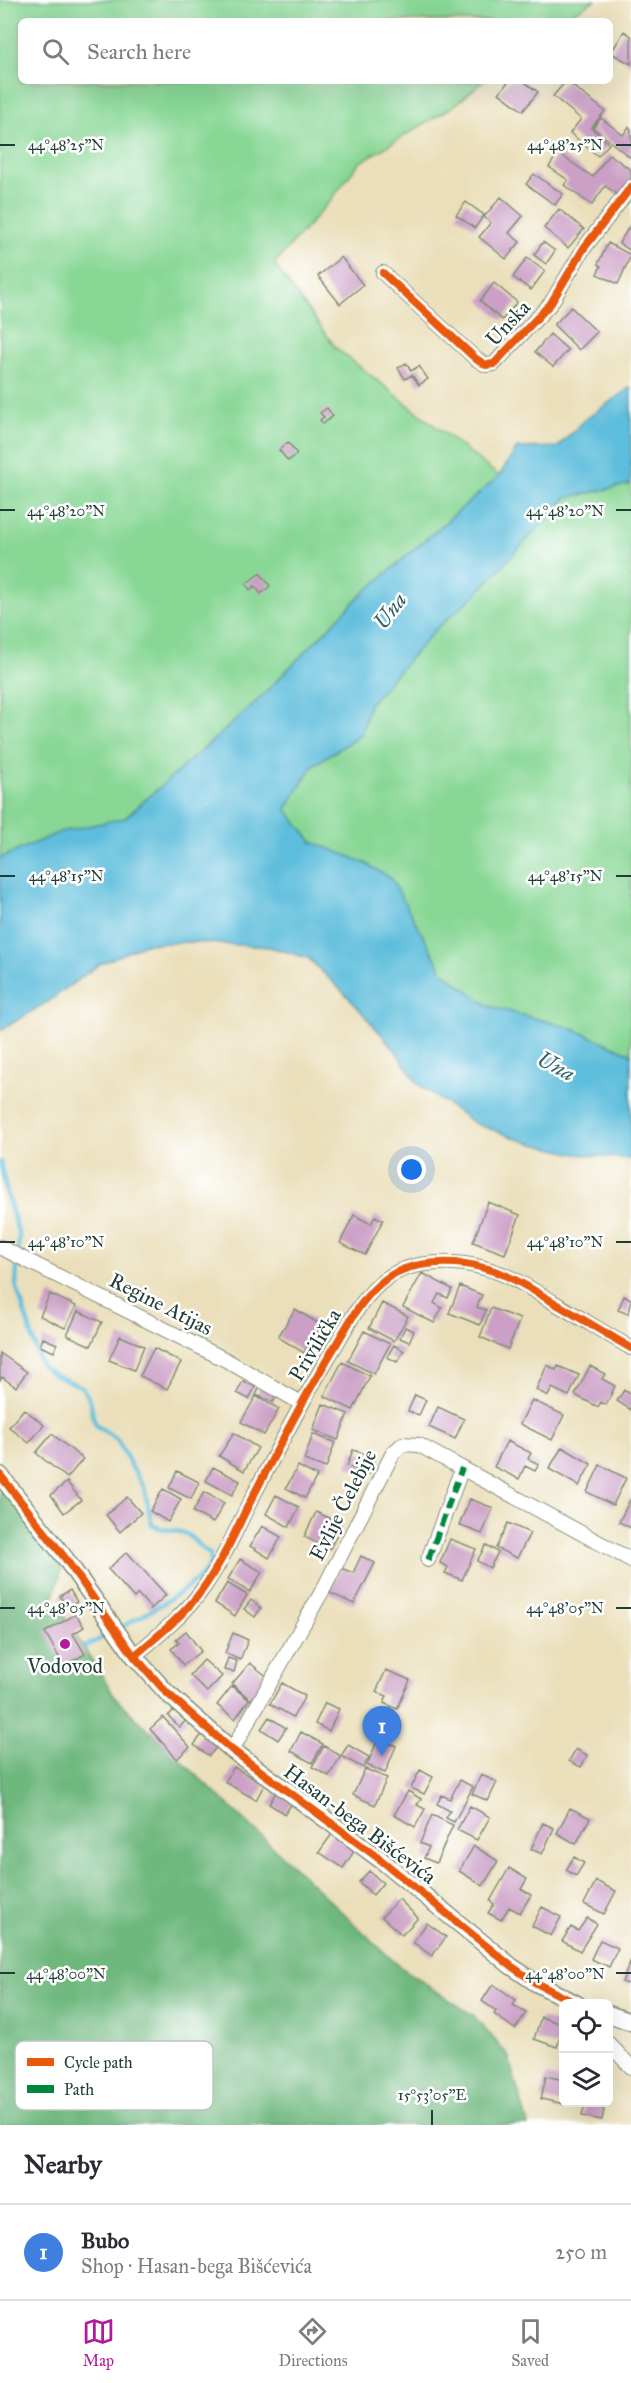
<!DOCTYPE html>
<meta charset="utf-8">
<style>
body{margin:0;font-family:"IM FELL Great Primer",serif;background:#f2f2f3;color:#2b2b33}
.controls{position:absolute;right:18px;bottom:18px;display:grid;overflow:hidden;border-radius:9px;box-shadow:0 6px 24px #0002}
.controls button{width:54px;height:54px;display:grid;place-items:center;padding:0;border:0;border-bottom:2px solid #e1e1e2;background:#fff;color:#2b2b33;font:30px sans-serif}
.you{position:absolute;left:412px;top:1170px;width:21px;height:21px;margin:-15px;border:4px solid #fff;border-radius:50%;background:#1a73e8;box-shadow:0 0 0 9px #1a73e833}
.badge{display:grid;place-items:center;width:39px;height:39px;border-radius:50%;background:#b5179e;color:#fff;font-size:20px;font-weight:700}
.pin{position:absolute;translate:-50% -50px;filter:drop-shadow(0 2px 3px #0008)}
.pin::after{content:'';position:absolute;top:32px;width:21px;height:18px;background:inherit;clip-path:polygon(0 0,100% 0,50% 100%)}
.list{margin:0;padding:0;list-style:none}
h2{display:flex;justify-content:space-between;align-items:center;height:78px;margin:0;padding:0 24px;font-size:26px}
h2 small{font-size:20px;font-weight:400;color:#7c7c81}
.list li{display:grid;grid-template-columns:39px 1fr auto;gap:18px;align-items:center;box-sizing:border-box;height:96px;padding:0 24px;border-top:2px solid #e1e1e2}
.list b{display:block;font-size:22px;white-space:nowrap}
.list p{margin:0;font-size:20px;white-space:nowrap;color:#7c7c81}
.list em{font-size:20px;font-style:normal;color:#7c7c81}
.icon{flex:none;width:33px;height:33px;fill:none;stroke:currentColor;stroke-width:2;stroke-linecap:round;stroke-linejoin:round}
.map{position:relative;flex:none;width:631px;height:2125px;overflow:hidden}
.search{position:absolute;background:#fff;box-shadow:0 6px 24px #0002;left:18px;right:18px;top:18px;height:66px;display:flex;align-items:center;gap:15px;box-sizing:border-box;padding:0 21px;border-radius:9px;color:#7c7c81;font-size:22px}
.sheet{height:174px;background:#fff}
nav{display:flex;justify-content:space-around;align-items:center;box-sizing:border-box;height:84px;border-top:2px solid #e1e1e2;background:#fff;font-size:16px;color:#7c7c81}
nav a{display:grid;justify-items:center;gap:3px}
nav .on{color:#b5179e}
.map>svg:first-child{display:block}
.green{fill:#88d795;stroke:#548a64;stroke-width:1.5}
.forest{fill:#6eb87e;stroke:#467a59;stroke-width:1.5}
.water{fill:#5dbddc;stroke:#3e7d88;stroke-width:1.5}
.lines{fill:none;stroke-linecap:round;stroke-linejoin:round}
.stream{stroke:#5dbddc;stroke-width:4.5}
.building{fill:#cb9fc6}
.minor-casing{stroke:#848e77;stroke-width:16}
.tertiary-casing{stroke:#848e77;stroke-width:19}
.minor{stroke:#fff;stroke-width:14}
.tertiary{stroke:#fff;stroke-width:16}
.quiet{stroke:#00873e;stroke-width:6;stroke-dasharray:12 6;stroke-linecap:butt}
.cycleway-casing{stroke:#fff;stroke-width:11}
.cycleway{stroke:#e8590c;stroke-width:8}
.ticks{fill:none;stroke:#1f3d34;stroke-width:2}
.poi-dot{fill:#b5179e;stroke:#fff;stroke-width:2}
.labels{text-anchor:middle;dominant-baseline:central;stroke-width:5;stroke-linejoin:round;paint-order:stroke}
.street-label{font-size:21px;fill:#1f3d34;stroke:#fff}
.poi-label{font-size:21px;fill:#1f3d34;stroke:#fff}
.water-label{font-size:22px;font-style:italic;fill:#326366;stroke:#fff}
.key{fill:#fff;stroke:#bcc5c2;stroke-width:1.5}
.key-label{font-size:16px;fill:#1f3d34}
.ticks-label{font-size:15px;text-anchor:middle;fill:#1f3d34;stroke:#fff;stroke-width:5;stroke-linejoin:round;paint-order:stroke}
</style>
<div class="map">
<svg width="631" height="2125" viewBox="0 0 631 2125">
<rect width="100%" height="100%" fill="#fff"/>
<filter id="ink" filterUnits="userSpaceOnUse"><feTurbulence type="fractalNoise" baseFrequency=".0167" numOctaves="2"/><feDisplacementMap in="SourceGraphic" scale="12" xChannelSelector="R" yChannelSelector="G"/><feConvolveMatrix kernelMatrix="1 2 1 2 8 2 1 2 1" color-interpolation-filters="sRGB"/></filter>
<filter id="wash" filterUnits="userSpaceOnUse"><feTurbulence type="fractalNoise" baseFrequency=".008" numOctaves="4" result="noise"/><feDisplacementMap in="SourceGraphic" scale="24" xChannelSelector="R" yChannelSelector="G"/><feGaussianBlur stdDeviation="1.35" result="paint"/><feColorMatrix in="noise" values="0 0 0 0 0 0 0 0 0 0 0 0 0 0 0 0 0 1.4 0 .05"/><feComposite in="paint" operator="in"/></filter>
<g filter="url(#wash)">
<rect width="100%" height="100%" fill="#eadfba"/>
<!-- green -->
<path class="green" d="M0,0h595l-36,21h-538v60h462l-29,25 -95,57 -29,38 -56,63 62,84 163,128 -141,122 -105,107 -128,113 -125,43z
M631,484v570l-60,-26 -82,-22 -46,-34 -32,-58 -48,-52 -51,-20 -26,-33 27,-44 48,-30 8,-31 68,-76 39,-34 90,-96z"/>
<!-- forest -->
<path class="forest" d="M0,1475l65,83 -12,41 64,101 283,267 74,49 34,39 20,70h-528z"/>
<!-- water -->
<path class="water" d="M631,387v97l-65,14 -90,96 -39,34 -68,76 -8,31 -48,30 -27,44 26,33 51,20 28,16 52,94 45,34 83,22 60,26v105l-55,-5 -50,-12 -52,-19 -56,-39 -23,-34 -43,-49 -44,-43 -38,-11 -78,-5 -47,2 -45,20 -51,37 -49,30v-173l60,-26 65,-14 128,-113 105,-107 141,-122 18,-28 41,-1 25,-26z"/>
<g class="lines">
<!-- stream -->
<path class="stream" d="M0,1162l8,36 11,37 -3,50 25,80 10,8 31,14 8,13 3,17 4,9 20,13 14,27 13,21 8,38c11,6 24,4 34,9 9,5 14,15 24,20 0,1 1,8 0,9 -5,23 -102,71 -125,84"/>
</g>
<g id="blocks">
<!-- building -->
<path class="building" d="M624,31l7,5v28l-20,-11z
M509,81h14l15,11 -15,19 -24,-18z
M566,81l39,30 -14,17 18,16 -11,12 -28,-23 11,-14 -28,-23z
M601,118l22,17 6,-8 2,2v29l-38,-30z
M558,153l35,24 16,-23 22,16v13l-10,14 -16,-11 -13,19 -28,-20 4,-5 -19,-13z
M534,174l29,20 -8,11 -29,-21z
M501,197l22,19 -14,17 11,9 -14,17 -27,-22 12,-14 -7,-6z
M466,202l18,13 -9,13 -19,-13z
M559,209l25,20 -16,19 -24,-20z
M629,227l2,2v22l-12,-8z
M543,242l12,9 -9,13 -12,-9z
M608,243l23,12 -13,29 -21,-10 4,-8 -3,-2z
M341,257l22,28 -23,19 -22,-28z
M527,258l18,13 -14,19 -18,-13z
M494,283l23,19 -15,18 -22,-19z
M571,307l26,25 -18,18 -25,-25z
M550,334l18,16 -15,17 -18,-15z
M406,363l5,8 8,-5 9,13 -9,6 -7,-10 -7,4 -7,-11z
M327,408l6,8 -10,8 -3,-4 4,-3 -4,-4z
M288,442l9,12 -9,7 -9,-11z
M260,573l10,13 -9,8 -6,-8 -5,4 -4,-6z
M488,1202l32,13 -15,39 -32,-12z
M354,1215l17,9 4,-8 8,4 -18,35 -25,-12z
M422,1273l30,16 -4,9 -9,-4 -5,9 8,5 -8,15 -31,-16z
M460,1286l22,9 -5,12 9,3 -6,15 -31,-12z
M50,1294l26,12 -11,22 -25,-12z
M624,1296l7,3 -3,15 -10,-4z
M382,1303l26,13 -14,25 -25,-13z
M491,1308l29,11 -12,30 -28,-12z
M295,1309l26,16 -17,28 -26,-16z
M78,1311l24,11 -11,24 -24,-11z
M405,1327l9,4 -5,11 -9,-4z
M364,1331l26,13 -16,30 -26,-13z
M120,1336l24,10 -10,24 -25,-10z
M43,1338l14,6 -3,8 -14,-6z
M394,1345l10,6 -7,11 -10,-5z
M154,1348l27,14 -14,27 -27,-13z
M0,1353l27,19 -11,15 -14,-10 -2,3z
M342,1362l28,14 -17,34 -29,-14z
M547,1365l9,5 2,-4 21,9 -10,21 -17,-8 -4,8 -12,-6z
M590,1366l15,8 -3,5 13,7 -9,19 -5,-3 -3,5 -23,-12z
M243,1381l12,6 -6,12 -12,-6z
M261,1385l17,8 -5,9 -17,-7z
M624,1390l7,4v16l-14,-9z
M415,1395l11,5 -7,15 -11,-4z
M256,1396l23,13 -15,26 -23,-13z
M532,1400l32,15 -12,25 -32,-16z
M323,1404l25,10 -10,26 -25,-10z
M438,1407l26,12 -9,20 -26,-12z
M24,1409l20,16 -15,18 -20,-16z
M234,1433l24,15 -14,23 -25,-15z
M52,1434l31,25 -16,19 -31,-25z
M313,1434l22,8 -9,26 -22,-8z
M507,1441l24,12 -3,6 11,5 -4,7 -10,-5 -6,13 -25,-12z
M562,1447l29,17 -12,22 -30,-17z
M353,1450l22,7 -6,17 -22,-8z
M600,1465l26,13 -13,27 -26,-13z
M298,1466l19,10 -12,22 -19,-10z
M213,1467l27,14 -8,14 -26,-14z
M177,1471l22,11 -8,17 -22,-11z
M67,1482l14,18 -17,13 -13,-18z
M163,1489l18,10 -13,23 -18,-11z
M204,1492l20,11 -11,20 -20,-11z
M276,1495l23,12 -10,20 -23,-13z
M127,1497l14,16 -21,19 -14,-17z
M631,1498v30l-12,-6z
M470,1499l23,9 -11,26 -23,-9z
M316,1512l25,12 -11,25 -26,-12z
M508,1523l22,10 -13,25 -21,-10z
M262,1526l19,11 -12,21 -19,-12z
M450,1539l26,10 -14,31 -17,-7 3,-6 -8,-4z
M486,1545l12,7 -8,16 -13,-7z
M127,1552l39,43 -15,14 -13,-15 -4,4 -26,-29z
M361,1556l14,7 -21,41 -26,-12 13,-24 12,5z
M240,1559l22,13 -12,20 -22,-13z
M227,1583l20,12 -12,21 -20,-13z
M70,1590l7,12 -10,6 -7,-12z
M251,1600l10,8 -6,9 -11,-8z
M76,1614l8,13 -11,7 12,20 -21,12 -19,-34z
M186,1631l15,20 -18,14 -12,-16 8,-6 -3,-4z
M233,1633l15,7 -8,20 -15,-7z
M228,1658l9,3 -3,11 -10,-2z
M204,1660l18,16 -15,16 -17,-17z
M250,1663l19,15 -18,22 -19,-16z
M386,1670l24,10 -13,29 -13,-6 3,-7 -11,-4z
M282,1683l23,13 -12,21 -23,-13z
M232,1686l17,14 -14,19 -18,-14z
M325,1703l14,6 -10,22 -14,-7z
M176,1708l11,11 -7,8 -12,-11z
M163,1717l27,30 -13,12 -27,-30z
M269,1717l17,11 -8,12 -17,-11z
M301,1732l22,12 -11,19 -21,-12z
M203,1733l15,12 -9,11 -15,-11z
M378,1739l18,7 -11,27 -18,-8z
M348,1745l21,12 -6,11 -22,-12z
M324,1746l17,10 -12,20 -17,-9z
M576,1749l11,6 -6,12 -12,-6z
M234,1767l30,18 -8,15 -31,-18z
M365,1769l22,9 -12,27 -22,-10z
M420,1770l13,7 -9,17 -13,-6z
M481,1775l16,7 -9,19 -16,-7z
M460,1780l13,7 -19,35 -8,-4 4,-7 -13,-7 5,-9 8,4z
M408,1791l13,8 -4,6 8,4 -10,18 -21,-12z
M276,1792l16,11 -7,11 -16,-10z
M470,1806l20,11 -13,23 -20,-10z
M570,1808l20,10 -14,26 -19,-11z
M432,1815l21,10 -17,38 -12,-5 5,-11 -9,-4z
M543,1823l11,5 -12,26 -11,-5z
M332,1834l23,16 -12,18 -24,-16z
M474,1846l24,15 -15,25 -24,-15z
M574,1857l10,6 -8,13 -10,-6z
M509,1868l18,11 -6,10 10,6 -11,18 -11,-6 -8,13 -13,-7 6,-9 -4,-3z
M369,1871l14,12 -10,12 -14,-13z
M596,1881l20,10 -12,23 -20,-10z
M399,1899l19,19 -16,17 -20,-18z
M542,1907l19,10 -10,19 -19,-10z
M587,1918l10,6 -17,27 -18,-10 9,-14 7,4z
M427,1923l19,14 -14,19 -19,-14z
M600,1940l18,8 -9,19 -18,-8z
M631,1960v25l-9,-3z
M493,1984l23,16 -3,5 13,8 -11,16 -21,-15 2,-3 -14,-10z
M541,2017l23,8 -7,22 -23,-8z
M546,2076l18,4v24l-23,-5z
M585,2105l19,4 -2,11 -20,-4z"/>
</g>
</g>
<g filter="url(#ink)">
<use href="#blocks" fill-opacity="0" stroke="#848e77" stroke-width="1.5"/>
<g class="lines">
<defs>
<path id="minor" d="M383,273l93,86 10,6 8,-1 57,-61 33,-55 47,-61
M0,1247l226,113 75,43
M428,1560l34,-92
M134,1656c24,-20 50,-41 68,-66 19,-26 32,-56 46,-84 26,-50 51,-100 80,-148 17,-27 32,-61 59,-80 25,-18 68,-18 97,-10 25,6 47,21 69,34 26,15 52,31 78,46
M232,1750l93,-164 68,-133 10,-9 16,1 212,115
M608,2043l23,24"/>
<path id="tertiary" d="M0,1475l65,83 69,98 33,37 65,57 149,110 130,106 25,17 41,21
M608,2014l23,8"/>
</defs>
<!-- minor casing -->
<use href="#minor" class="minor-casing"/>
<!-- tertiary casing -->
<use href="#tertiary" class="tertiary-casing"/>
<!-- minor -->
<use href="#minor" class="minor"/>
<!-- tertiary -->
<use href="#tertiary" class="tertiary"/>
<!-- quiet -->
<path class="quiet" d="M428,1560l34,-92"/>
<defs>
<path id="cycleway" d="M383,273l93,86 10,6 8,-1 57,-61 33,-55 47,-61
M0,1475l65,83 69,98 33,37 65,57 149,110 130,106 25,17 41,21
M134,1656c24,-20 50,-41 68,-66 19,-26 32,-56 46,-84 26,-50 51,-100 80,-148 17,-27 32,-61 59,-80 25,-18 68,-18 97,-10 25,6 47,21 69,34 26,15 52,31 78,46"/>
</defs>
<!-- cycleway casing -->
<use href="#cycleway" class="cycleway-casing"/>
<!-- cycleway -->
<use href="#cycleway" class="cycleway"/>
</g>
</g>
<!-- ticks -->
<path class="ticks" d="M0,145h15M616,145h15M0,510h15M616,510h15M0,876h15M616,876h15M0,1242h15M616,1242h15M0,1608h15M616,1608h15M0,1973h15M616,1973h15M432,2110v15"/>
<!-- markers -->
<circle class="poi-dot" cx="65" cy="1644" r="6"/>
<g class="labels">
<!-- street labels -->
<g class="street-label">
<text transform="translate(508 323) rotate(-47)">Unska</text>
<text transform="translate(161 1304) rotate(27)">Regine Atijas</text>
<text transform="translate(315 1345) rotate(-59)">Privilička</text>
<text transform="translate(343 1505) rotate(-63)">Evlije Čelebije</text>
<text transform="translate(360 1824) rotate(37)">Hasan-bega Bišćevića</text>
</g>
<!-- poi labels -->
<g class="poi-label">
<text x="65" y="1666">Vodovod</text>
</g>
<!-- water labels -->
<g class="water-label">
<text transform="translate(390 611) rotate(-53)">Una</text>
<text transform="translate(556 1066) rotate(28)">Una</text>
</g>
</g>
<!-- legend -->
<rect x="15" y="2041" width="198" height="69" rx="9" class="key"/>
<rect x="27" y="2058" width="27" height="8" fill="#e8590c"/>
<rect x="27" y="2085" width="27" height="8" fill="#00873e"/>
<g class="key-label">
<text x="64" y="2068">Cycle path</text>
<text x="64" y="2095">Path</text>
</g>
<g class="ticks-label">
<text x="66" y="150">44°48'25"N</text>
<text x="565" y="150">44°48'25"N</text>
<text x="66" y="516">44°48'20"N</text>
<text x="565" y="516">44°48'20"N</text>
<text x="66" y="881">44°48'15"N</text>
<text x="565" y="881">44°48'15"N</text>
<text x="66" y="1247">44°48'10"N</text>
<text x="565" y="1247">44°48'10"N</text>
<text x="66" y="1613">44°48'05"N</text>
<text x="565" y="1613">44°48'05"N</text>
<text x="66" y="1979">44°48'00"N</text>
<text x="565" y="1979">44°48'00"N</text>
<text x="432" y="2100">15°53'05"E</text>
</g>
</svg>
<div class="controls">
<button><svg class="icon" aria-label="locate" viewBox="0 0 24 24"><circle cx="12" cy="12" r="6"/><path d="M12 2v4M12 18v4M2 12h4M18 12h4"/></svg></button>
<button><svg class="icon" aria-label="layers" viewBox="0 0 24 24"><path d="M12 4l9 5-9 5-9-5zM3 14l9 5 9-5"/></svg></button>
</div>
<div class="you"></div>
<div class="pin badge" style="left:382px;top:1756px;background:#3f7fe0">1</div>
<div class="search"><svg class="icon" aria-label="search" viewBox="0 0 24 24"><circle cx="10" cy="10" r="6"/><path d="M15 15l6 6"/></svg>Search here</div>
</div>
<section class="sheet">
<h2>Nearby<small></small></h2>
<ul class="list">
<li><span class="badge" style="background:#3f7fe0">1</span><div><b>Bubo</b><p>Shop · Hasan-bega Bišćevića</p></div><em>250 m</em></li>
</ul>
</section>
<nav>
<a class="on"><svg class="icon" aria-label="map" viewBox="0 0 24 24"><path d="M3 6l6-2 6 2 6-2v14l-6 2-6-2-6 2zM9 4v14M15 6v14"/></svg>Map</a>
<a><svg class="icon" aria-label="directions" viewBox="0 0 24 24"><path d="M12 3l9 9-9 9-9-9zM9 14v-3h6M13 9l2 2-2 2"/></svg>Directions</a>
<a><svg class="icon" aria-label="saved" viewBox="0 0 24 24"><path d="M7 4h10v16l-5-4-5 4z"/></svg>Saved</a>
</nav>
